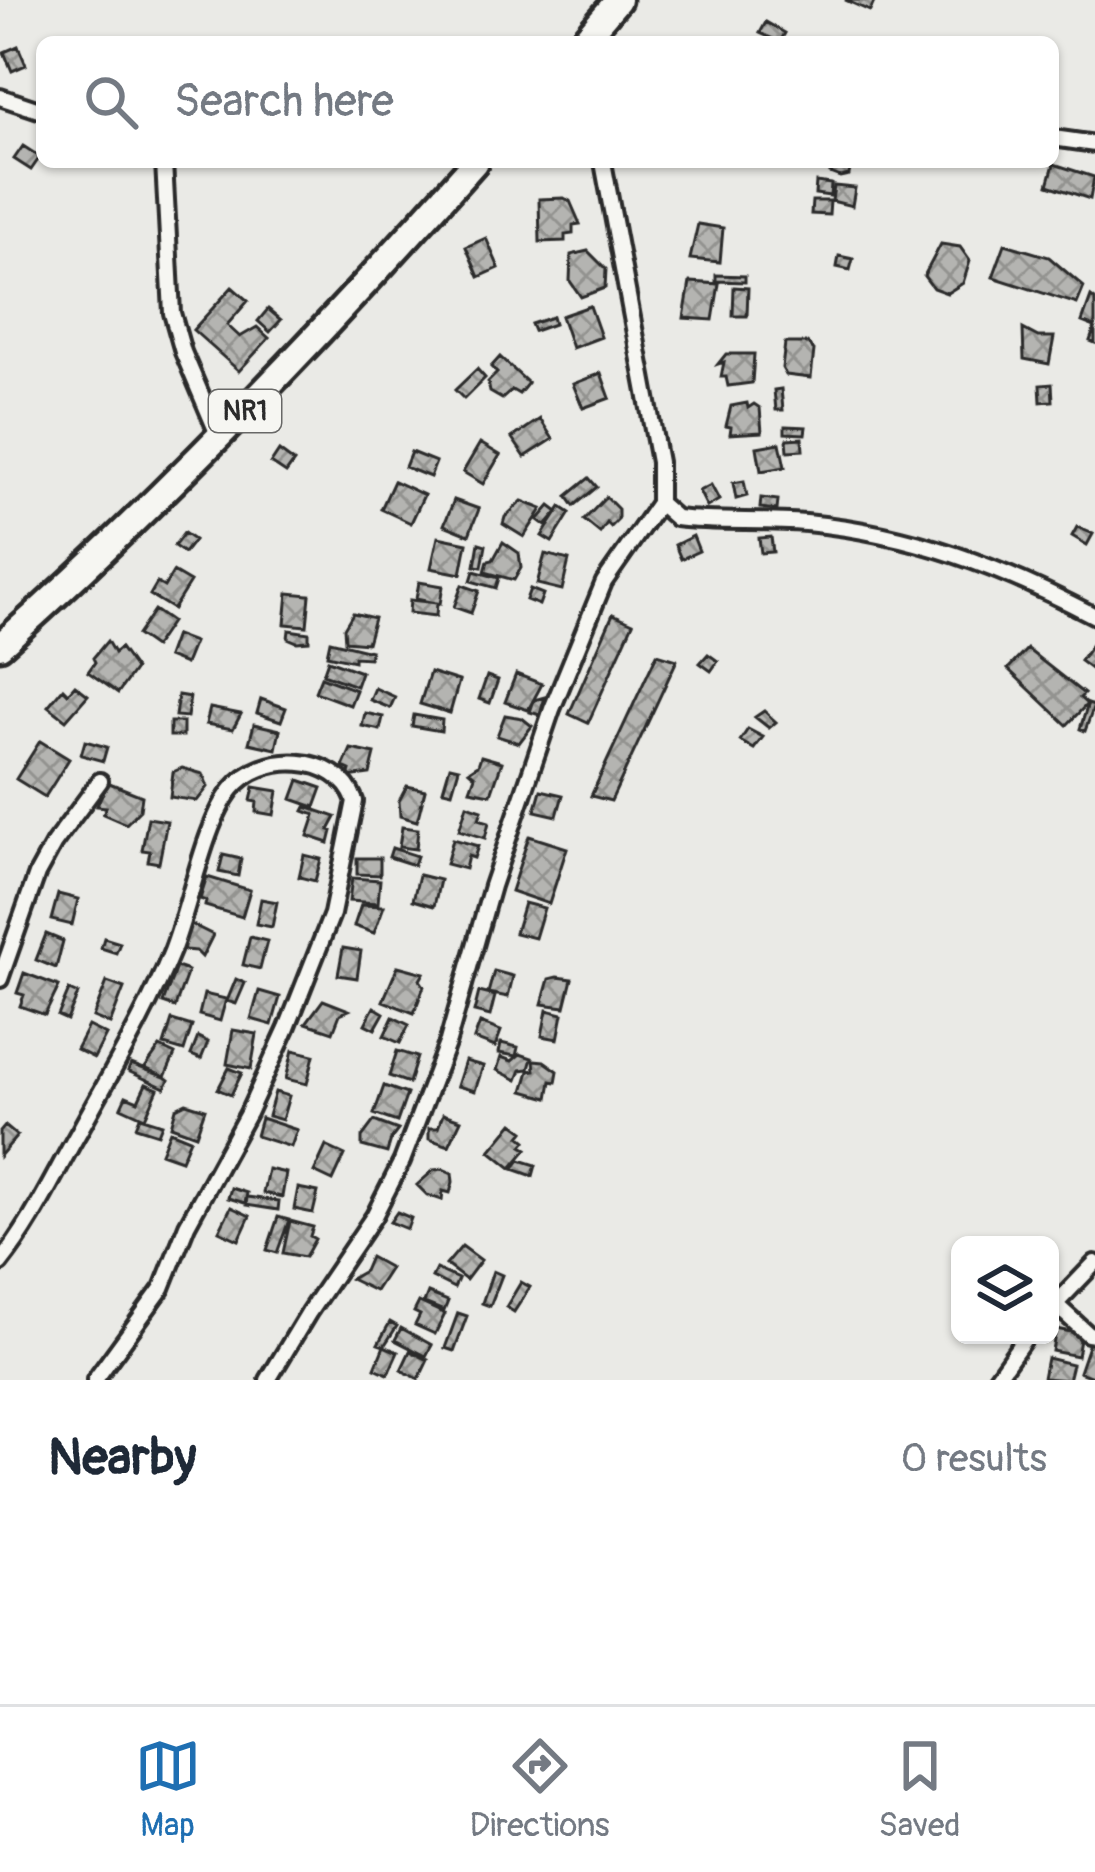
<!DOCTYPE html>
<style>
body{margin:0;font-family:Pangolin,sans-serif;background:#f6f6f7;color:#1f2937}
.controls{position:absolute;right:36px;bottom:36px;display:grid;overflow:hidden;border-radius:18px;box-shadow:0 3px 9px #0004}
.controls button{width:108px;height:108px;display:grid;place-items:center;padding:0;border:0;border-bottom:3px solid #e0e1e3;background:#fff;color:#1f2937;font:60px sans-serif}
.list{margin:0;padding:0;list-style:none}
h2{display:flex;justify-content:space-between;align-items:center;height:156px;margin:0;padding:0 48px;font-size:51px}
h2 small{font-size:39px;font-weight:400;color:#747a83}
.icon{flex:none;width:66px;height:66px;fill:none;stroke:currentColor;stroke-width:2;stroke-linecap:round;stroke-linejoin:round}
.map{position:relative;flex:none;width:1095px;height:1380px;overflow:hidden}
.search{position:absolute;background:#fff;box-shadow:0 3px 9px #0004;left:36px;right:36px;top:36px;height:132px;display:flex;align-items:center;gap:30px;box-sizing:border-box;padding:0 42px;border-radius:18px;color:#747a83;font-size:45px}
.sheet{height:324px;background:#fff}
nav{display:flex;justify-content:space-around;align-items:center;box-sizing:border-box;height:168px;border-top:3px solid #e0e1e3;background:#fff;font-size:33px;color:#747a83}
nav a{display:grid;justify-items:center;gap:6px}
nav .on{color:#1f6fb2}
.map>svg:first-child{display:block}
.building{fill:url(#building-cross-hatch);stroke:#2b2b2b;stroke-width:3}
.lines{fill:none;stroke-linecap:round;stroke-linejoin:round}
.minor-casing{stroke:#2b2b2b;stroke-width:22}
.trunk-casing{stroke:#2b2b2b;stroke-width:33}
.minor{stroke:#f6f6f2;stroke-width:14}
.trunk{stroke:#f6f6f2;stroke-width:24}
.labels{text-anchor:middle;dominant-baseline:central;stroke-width:10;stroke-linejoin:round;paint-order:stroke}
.shield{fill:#f6f6f2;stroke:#686867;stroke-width:3}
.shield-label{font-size:27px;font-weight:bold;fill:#2b2b2b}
</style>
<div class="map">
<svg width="1095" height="1380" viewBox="0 0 1095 1380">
<defs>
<pattern id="building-cross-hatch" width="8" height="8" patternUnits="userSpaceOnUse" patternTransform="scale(3)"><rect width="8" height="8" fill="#b4b4b1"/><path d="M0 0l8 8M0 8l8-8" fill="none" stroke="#939390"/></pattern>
</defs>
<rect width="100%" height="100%" fill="#eaeae6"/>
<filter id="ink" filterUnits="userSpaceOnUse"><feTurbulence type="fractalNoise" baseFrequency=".00833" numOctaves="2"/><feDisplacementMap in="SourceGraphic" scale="24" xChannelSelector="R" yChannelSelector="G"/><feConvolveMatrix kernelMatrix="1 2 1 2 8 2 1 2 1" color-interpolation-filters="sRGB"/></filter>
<g filter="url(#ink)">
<!-- building -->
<path class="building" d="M845,0h30l-5,11z
M766,22l19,11 -5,9 -20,-9z
M18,46l8,19 -14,6 -8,-19z
M23,146l17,11 -9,13 -17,-11z
M831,162h20l-2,13 -9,2 -10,-4z
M1054,164l40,13 -4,22 -42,-14z
M816,182l15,2 -1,12 -15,-2z
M834,186l21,2 -3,18 -20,-5z
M564,198l6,3 10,23 -7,1v9l-8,1v6l-25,1 -1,-43z
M812,201h18l-1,14 -18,-1z
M698,224l25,4 -3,34 -30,-3z
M486,238l13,30 -20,9 -13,-30z
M941,244l19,3 10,14 -7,22 -16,10 -14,-5 -9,-12z
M1005,244l44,13 35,30 -7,17 -84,-27z
M588,251l18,18 -1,19 -24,9 -11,-16 1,-26z
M839,256l14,3 -3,11 -13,-3z
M716,275l29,1v6l-29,-1z
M690,282l29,2 -6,36 -29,-2z
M232,287l16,14 -21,24 13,12 17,-10 12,11 -30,33 -46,-41z
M734,287l14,1 -1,28h-14z
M1091,297l4,3v43l-5,-2 5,-14 -13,-5z
M590,306l11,31 -29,11 -11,-32z
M268,309l13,11 -11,12 -12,-11z
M552,317l2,7 -20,7 -3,-7z
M1023,329l15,8h16l-5,27 -25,-5z
M785,343h22l7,7 -3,28 -25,-3 -4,-7z
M726,354h28l-2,29 -24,3 -2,-9h-5l3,-15 -6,2z
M500,357l28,26 -9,11 -7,-4 -10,9 -12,-7 -2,-10 9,-9 -6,-6z
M477,369l8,9 -21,21 -9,-9z
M601,373l9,25 -27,10 -10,-24z
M1052,384l1,17 -12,1 -1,-17z
M781,389l2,21h-7l-2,-20z
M747,403l1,5 6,-4 6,4 2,24 -32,2 1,-7 -5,-1 5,-20z
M540,419l13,20 -28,18 -13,-19z
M785,426l21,1 -1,7 -20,-1z
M802,438l1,12 -15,1 -1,-12z
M480,443l20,12 -17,29 -20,-12z
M780,443l5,24 -24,4 -4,-24z
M279,451l15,11 -8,11 -15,-10z
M411,452l25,10 -6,15 -25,-10z
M589,478l8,9 -23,19 -7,-10z
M394,481l30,14 -13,28 -30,-14z
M744,481l3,15 -11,3 -3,-16z
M711,485l8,15 -12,7 -8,-16z
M606,497l12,12v11l-7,7 -4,-4 -7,10 -16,-13z
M761,498l17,2 -1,10 -17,-2z
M454,500l25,9 -10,26 -25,-10z
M522,501l20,8 -18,28 -21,-13 2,-7z
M550,506l8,6 -12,14 -8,-6z
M561,507l9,6 -18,29 -10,-6z
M1077,527l16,7 -6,11 -15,-9z
M184,533l10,7 -10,13 -10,-7z
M693,536l6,15 -18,8 -6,-14z
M438,537l29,6 -6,31 -30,-6z
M771,537l2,15 -12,1 -2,-15z
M503,542l16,11 2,15 -7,12 -29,-8 3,-11 5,-1z
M479,543l7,2 -4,22 -7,-1z
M545,554l24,6 -7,30 -25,-6z
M474,571l25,7 -3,10 -25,-7z
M173,572l17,10 -17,27 -23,-14 7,-12 7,4z
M419,582l24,4 -3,18 -24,-5z
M462,585l17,6 -8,22 -17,-6z
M530,589l13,5 -4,11 -13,-5z
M288,593l22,2 -3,31 -22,-2z
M410,600l27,3 -1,13 -27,-3z
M154,610l17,12 -17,25 -17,-12z
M353,613l21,5 -7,25 -22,-2 -1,-13z
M613,614l20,9 -45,100 -19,-9z
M289,630l20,3v8l-12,1 -9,-4z
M175,635l19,7 -9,22 -18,-7z
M1095,640v32l-15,-11z
M107,641l7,12 6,-5 15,21 -17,24 -30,-21 7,-10 -2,-4z
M330,641l41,10 -2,7 -15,-1v4l-27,-6z
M1027,649l57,45 -4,4 7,6 -20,21 -59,-56z
M657,654l20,6 -66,141 -20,-5z
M708,654l10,7 -7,10 -11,-8z
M328,660l33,12 -5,14 -33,-12z
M430,672l29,9 -9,32 -30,-9z
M516,674l26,10 -14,26 -23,-8z
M487,676l11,4 -8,23 -11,-4z
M321,677l35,13 -6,15 -35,-13z
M75,685l13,10 -22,25 -18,-14 15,-18 5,5z
M375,688l20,9 -5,11 -20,-8z
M178,695l12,2 -3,20 -12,-1z
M545,697l-5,18 -10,-3 4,-12z
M261,699l25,9 -5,13 -24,-8z
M1088,704l6,2 -9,25 -5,-2z
M210,708l31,6 -8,15 -27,-5z
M764,711l12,11 -7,6 -14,-11z
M365,713l18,4 -3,13 -18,-4z
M414,715l28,5 -1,11 -29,-5z
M505,715l17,3 10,8 -13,17 -22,-7z
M170,722h13v14h-13z
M254,724l26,6 -4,19 -27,-6z
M748,729l15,8 -9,12 -14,-8z
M40,741l29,18 -24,38 -29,-18z
M85,741l22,6 -4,14 -22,-6z
M351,749l24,5 -5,20 -22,3 2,-7 -7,-3z
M481,756l21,6 -11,32 -21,-4 5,-14 -6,-5 9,-6z
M450,766l9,2 -7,24 -9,-2z
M182,768l21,6 5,13 -11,14 -27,-4 3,-25z
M299,780l23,8 -7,19 -23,-8z
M107,782l35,14 -2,14 -14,14 -23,-10 3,-7 -9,-1z
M407,786l18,4 -8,31 -17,-5 -1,-15z
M254,787l24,4 -4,24 -18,-3 1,-10 -6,-1z
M541,790l22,5 -6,21 -22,-5z
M467,805l15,5 -3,9 10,3 -4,16 -26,-8z
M306,807l30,10 -7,13 3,1 -3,12 -21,-7 7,-21 -11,-4z
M148,818l19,3 -8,42 -11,-2 2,-10 -8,-1z
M402,827l16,2 -2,20 -17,-2z
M529,836l38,12 -18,56 -38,-13z
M453,839l25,7 -4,12 -6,-2 -3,13 -19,-5z
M392,848l25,8 -3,9 -25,-8z
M223,855l18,4 -3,17 -19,-4z
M304,855l17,4 -6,22 -16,-4z
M357,858h23v17l-23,-1z
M419,875l21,5 -6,26 -21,-6z
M207,877l43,13 -8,27 -37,-11 1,-5 -6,-2z
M352,878l28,2 -2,23 -29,-2z
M58,894l20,5 -6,26 -21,-5z
M261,899l16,3 -5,25 -16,-3z
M524,903l20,5 -9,30 -20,-5z
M361,905l23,1 -10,27 -20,-7z
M191,924l22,11 -11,22 -6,-6 -12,-1 -1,-9z
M46,934l17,7 -7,27 -20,-8z
M250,937l17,4 -7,28 -17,-4z
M104,938l16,5 -4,10 -15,-5z
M343,948l18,3 -4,27 -19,-3z
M398,966l26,7 -4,7 4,6 -10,27 -31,-12z
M176,967l12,4 -13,36 -12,-4z
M494,971l19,5 -5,21 -20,-4z
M24,973l35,13 -14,29 -25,-9 4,-11 -7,-2z
M557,977l15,2 -7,28 -23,-3 7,-25z
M236,979l9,4 -9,21 -9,-3z
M107,982l17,6 -14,36 -17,-7z
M69,990l9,4 -11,26 -9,-4z
M259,991l21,6 -8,28 -21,-6z
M479,992l16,4 -5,20 -16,-4z
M204,994l22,5 -6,22 -21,-6z
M323,1000l26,10 -9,4 -7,18 -27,-9z
M374,1007l10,6 -9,16 -10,-5z
M547,1010l16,4 -5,25 -16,-3z
M393,1017l16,8 -9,18 -16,-7z
M172,1020l20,6 -8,25 -20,-6z
M480,1023l21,8 -6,16 -21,-8z
M88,1026l18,9 -12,23 -18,-9z
M233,1030l24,4 -6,35 -24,-5z
M198,1037l10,5 -7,17 -10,-4z
M501,1043l17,4 -2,9 -17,-3z
M160,1047l15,7 -10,23 -20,-9z
M293,1050l21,5 -7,29 -21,-5z
M397,1051l20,6 -8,26 -20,-7z
M520,1054l12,4 -3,11 -8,1 -4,10 -20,-10 4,-13 11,4z
M534,1060l10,1 14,10 -2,11 -5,-1 -3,17 -25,-7 6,-20 6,-1z
M465,1061l18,5 -8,25 -18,-5z
M131,1064l34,13 4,3 -4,8 -37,-17z
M229,1068l13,5 -11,22 -13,-6z
M146,1084l12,5 -13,29 -24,-11 5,-11 12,5z
M384,1086l23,8 -10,28 -23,-8z
M275,1092l14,4 -7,24 -14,-4z
M186,1103l19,6 -9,26 -25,-9 5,-18z
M443,1114l18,6 -12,26 -20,-7v-11h9z
M140,1117l22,7 -4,10 -22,-7z
M261,1118l36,12 -6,17 -35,-11z
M374,1121l24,9 -7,9 -4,14 -25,-7v-9z
M513,1123l11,8 -4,5 6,5 -4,5 5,3 -16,19 -21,-17z
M5,1126l12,10 -17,20v-24z
M170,1131l20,8 -9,21 -20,-7z
M326,1146l19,9 -12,26 -19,-9z
M520,1160l16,5 -3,11 -20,-7z
M268,1169l18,4 -4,24 -19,-4z
M443,1169l9,4 1,9 -3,11 -7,-2 -1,9 -15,-5 -10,-10 17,-15z
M231,1188l16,5 -2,10 -17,-5z
M298,1188l20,4 -5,21 -19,-4z
M247,1197l32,4 -1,9 -32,-5z
M231,1207l19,9 -11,24 -20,-9z
M397,1212l14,6 -4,11 -17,-7z
M278,1217l11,3 -12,33 -10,-3z
M290,1221l23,6 -3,9 5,3 -10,18 -22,-4z
M462,1246l19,14 -15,20 -20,-15z
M370,1257l20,11 -15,23 -25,-12 14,-8z
M436,1269l22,10 -4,9 -22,-11z
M493,1271l9,4 -12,31 -8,-3z
M521,1282l9,5 -16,25 -8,-5z
M428,1293l20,8 -4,10 -20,-8z
M419,1302l26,12 -10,20 -20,-9 5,-10 -6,-3z
M458,1313l9,3 -13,35 -9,-3z
M390,1322l7,4 -13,20 -6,-2z
M401,1328l31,17 -6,11 -31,-16z
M1056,1329l25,5 -4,22 -25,-5z
M1090,1340l5,2v36l-16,-6z
M384,1346l14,6 -10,22 -13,-6z
M410,1351l18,9 -9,19 -18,-9z
M1047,1358l25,6 -4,16 -25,-2z"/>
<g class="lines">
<defs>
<path id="minor" d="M0,97l42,14
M1053,138l42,6
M164,162l8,151 11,39 36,85
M659,503l17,15c43,5 87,1 130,5 107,10 195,44 289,93
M0,979l37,-105 17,-31 46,-62
M0,1263c33,-41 54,-88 80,-133 32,-59 67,-117 92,-179 18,-45 32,-127 60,-162 30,-38 106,-36 123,12l-23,113 -45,114 -39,85 -61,112 -25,63 -67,92
M1055,1304l33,30 7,1
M1050,1310l45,-47
M268,1380l41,-68 65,-96 28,-55 46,-120 44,-155 60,-177 52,-127 55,-79v-41l-56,-300
M995,1380l32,-45"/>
<path id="trunk" d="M582,42l36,-42
M0,646c169,-151 325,-315 475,-484"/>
</defs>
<!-- minor casing -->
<use href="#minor" class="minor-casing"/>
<!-- trunk casing -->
<use href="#trunk" class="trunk-casing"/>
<!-- minor -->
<use href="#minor" class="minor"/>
<!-- trunk -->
<use href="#trunk" class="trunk"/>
</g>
</g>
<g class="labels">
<!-- shield labels -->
<rect class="shield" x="209" y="390" width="72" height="42" rx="9"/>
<g class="shield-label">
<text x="245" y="411">NR1</text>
</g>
</g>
</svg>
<div class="controls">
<button><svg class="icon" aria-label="layers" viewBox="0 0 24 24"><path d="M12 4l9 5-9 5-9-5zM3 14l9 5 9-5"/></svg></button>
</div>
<div class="search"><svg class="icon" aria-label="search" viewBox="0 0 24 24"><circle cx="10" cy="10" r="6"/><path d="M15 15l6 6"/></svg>Search here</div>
</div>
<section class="sheet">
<h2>Nearby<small>0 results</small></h2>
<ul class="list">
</ul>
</section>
<nav>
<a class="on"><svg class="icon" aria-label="map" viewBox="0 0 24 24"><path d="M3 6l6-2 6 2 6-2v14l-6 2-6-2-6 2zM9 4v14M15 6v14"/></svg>Map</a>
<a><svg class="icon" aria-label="directions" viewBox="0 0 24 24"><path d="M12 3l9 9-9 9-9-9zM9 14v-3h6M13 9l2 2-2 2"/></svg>Directions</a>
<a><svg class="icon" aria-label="saved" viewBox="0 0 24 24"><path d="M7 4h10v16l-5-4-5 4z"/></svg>Saved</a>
</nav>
